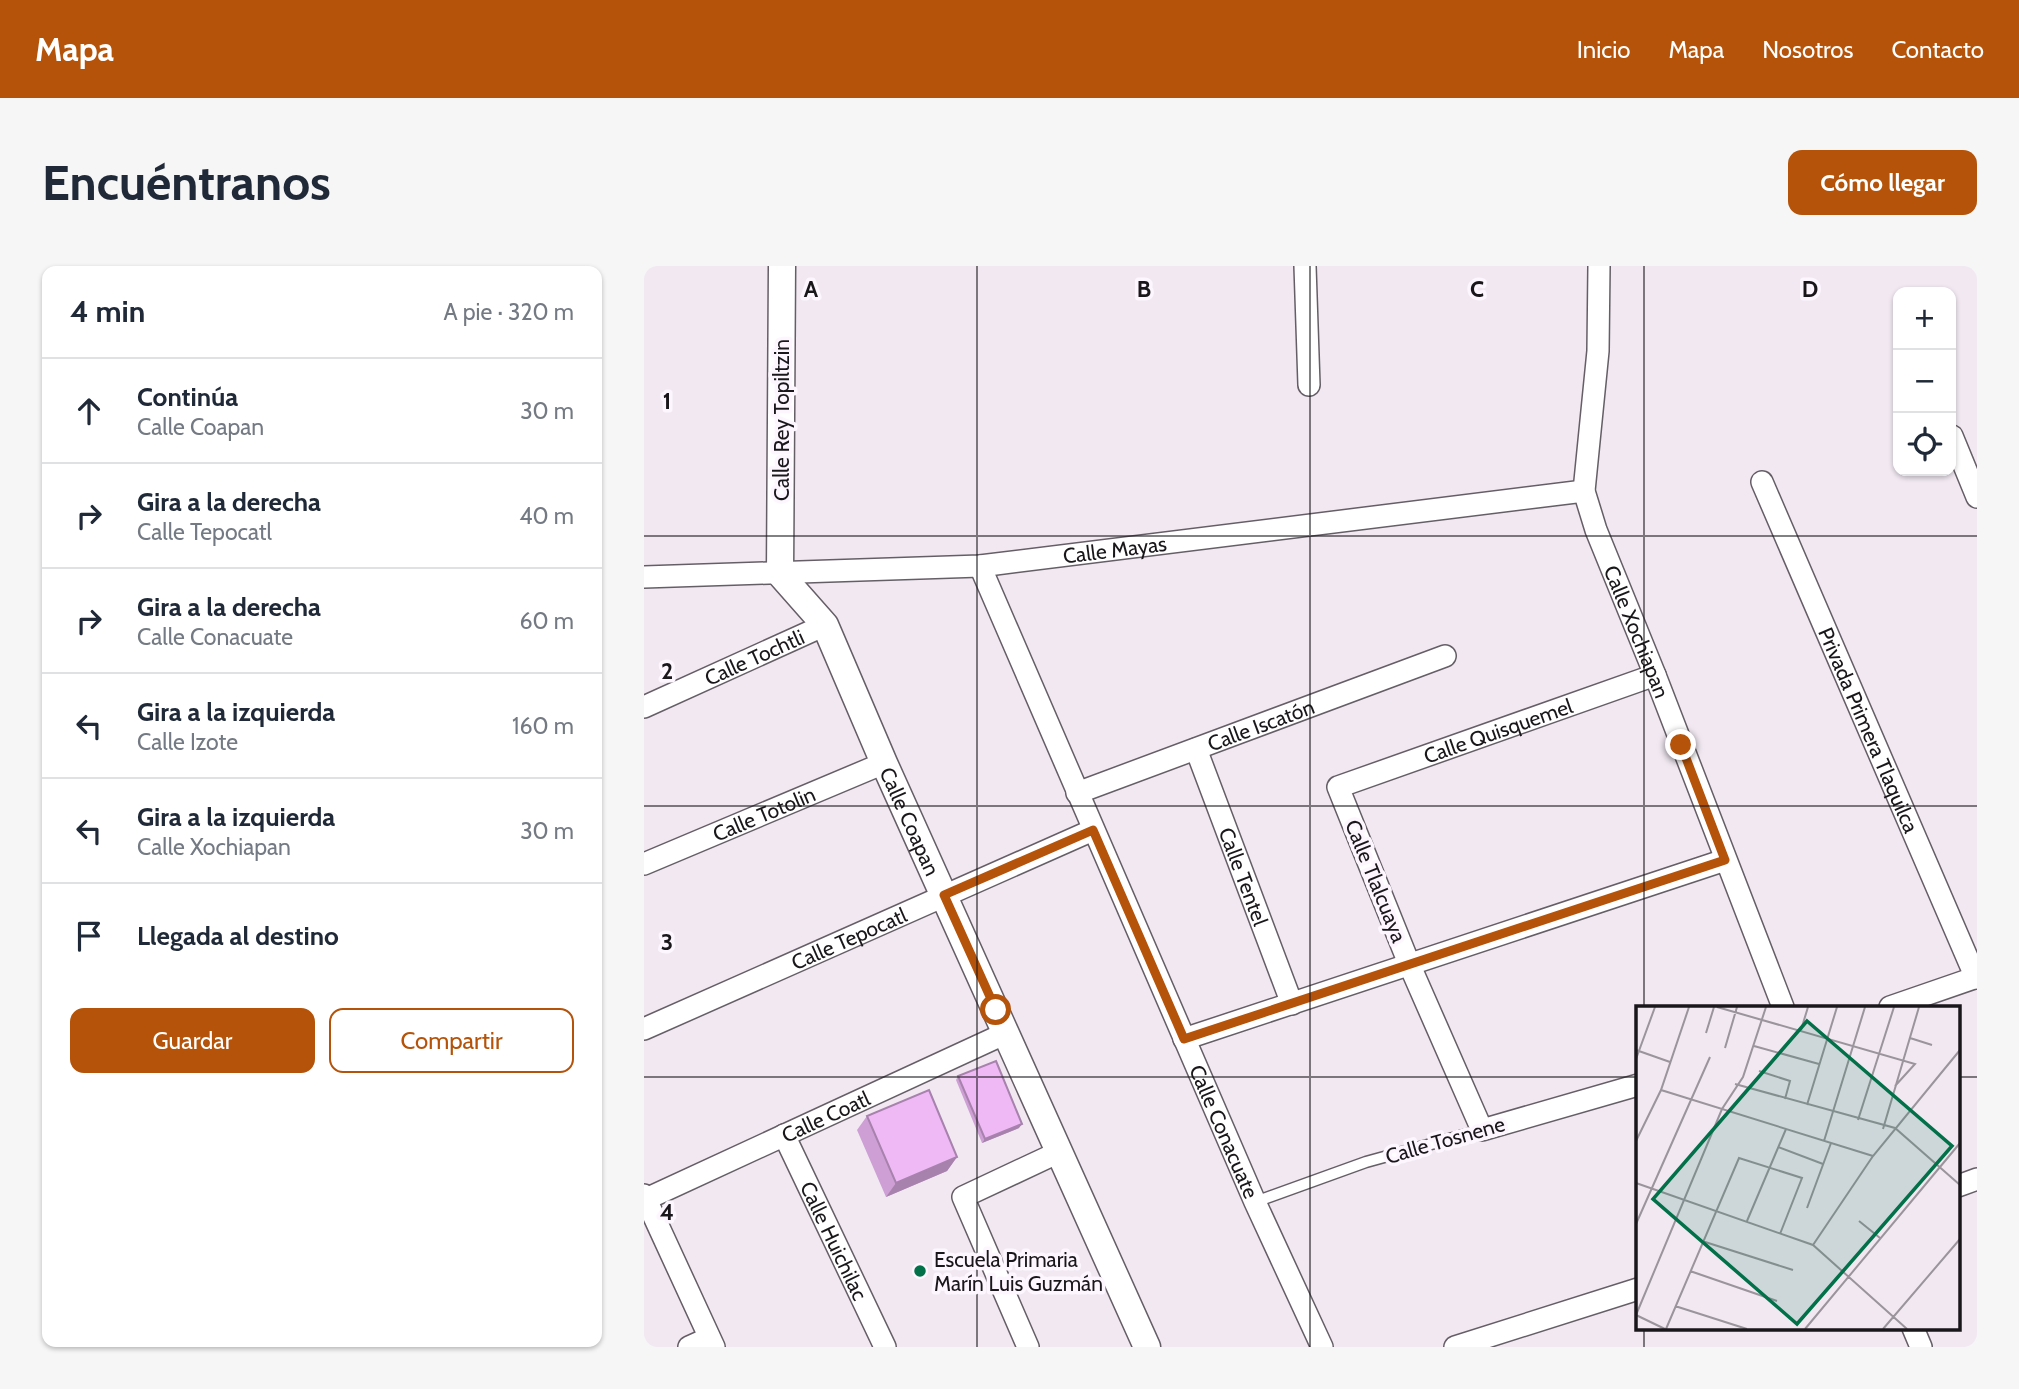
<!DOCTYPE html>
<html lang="es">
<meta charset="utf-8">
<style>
body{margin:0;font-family:Cabin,sans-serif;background:#f6f6f7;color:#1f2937}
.controls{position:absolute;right:21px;top:21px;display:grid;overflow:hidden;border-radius:14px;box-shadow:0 2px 5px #0004}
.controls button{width:63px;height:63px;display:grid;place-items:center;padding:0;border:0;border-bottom:2px solid #e0e1e3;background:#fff;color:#1f2937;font:35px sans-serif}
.stop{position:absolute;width:21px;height:21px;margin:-16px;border:5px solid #b45309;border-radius:50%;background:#fff}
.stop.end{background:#b45309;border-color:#fff;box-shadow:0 2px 7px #0008}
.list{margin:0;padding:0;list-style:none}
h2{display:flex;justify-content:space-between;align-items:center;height:91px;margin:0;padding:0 28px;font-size:30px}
h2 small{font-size:23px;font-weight:400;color:#747a83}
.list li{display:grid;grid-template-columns:46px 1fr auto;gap:21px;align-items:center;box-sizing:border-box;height:105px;padding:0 28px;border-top:2px solid #e0e1e3}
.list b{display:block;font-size:26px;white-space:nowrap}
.list p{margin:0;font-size:23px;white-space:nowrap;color:#747a83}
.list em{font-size:23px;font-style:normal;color:#747a83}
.actions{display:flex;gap:14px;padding:21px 28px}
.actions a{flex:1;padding:16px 0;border:2px solid #b45309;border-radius:14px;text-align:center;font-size:24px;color:#b45309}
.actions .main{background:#b45309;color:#fff}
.icon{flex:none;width:38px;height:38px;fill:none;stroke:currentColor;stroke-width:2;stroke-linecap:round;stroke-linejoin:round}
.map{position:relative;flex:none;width:1333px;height:1081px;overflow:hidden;border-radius:14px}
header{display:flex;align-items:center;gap:42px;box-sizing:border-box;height:98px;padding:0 35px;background:#b45309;color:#fff}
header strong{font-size:33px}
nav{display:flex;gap:38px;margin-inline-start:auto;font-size:24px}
.intro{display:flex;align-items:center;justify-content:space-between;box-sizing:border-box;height:168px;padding:0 42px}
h1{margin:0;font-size:49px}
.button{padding:18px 32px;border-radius:14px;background:#b45309;color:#fff;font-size:24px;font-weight:700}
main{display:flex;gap:42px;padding:0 42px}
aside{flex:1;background:#fff;border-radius:14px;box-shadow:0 2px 5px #0004}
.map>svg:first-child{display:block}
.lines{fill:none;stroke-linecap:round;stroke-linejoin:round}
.service-casing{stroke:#665e67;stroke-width:13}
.minor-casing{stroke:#665e67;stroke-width:24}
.tertiary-casing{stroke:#665e67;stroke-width:29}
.service{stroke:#fff;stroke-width:10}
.minor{stroke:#fff;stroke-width:21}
.tertiary{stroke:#fff;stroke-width:26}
.wall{fill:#ce9fd4}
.shaded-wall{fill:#a782ac}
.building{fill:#efb9f6;stroke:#a782ac;stroke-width:2}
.route{stroke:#b45309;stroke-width:9}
.grid{fill:none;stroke:#1a171b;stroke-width:2;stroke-opacity:0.55}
.poi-dot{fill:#027048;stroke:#fdf6fe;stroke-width:2.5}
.labels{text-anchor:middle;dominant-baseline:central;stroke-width:7;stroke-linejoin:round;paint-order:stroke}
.street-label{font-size:21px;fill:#1a171b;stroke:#fdf6fe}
.poi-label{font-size:21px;fill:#1a171b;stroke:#fdf6fe;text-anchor:start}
.inset-road{fill:none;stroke:#9b949c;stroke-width:2}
.view{fill:#027048;fill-opacity:0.15;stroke:#027048;stroke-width:3.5}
.inset-edge{fill:none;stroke:#1a171b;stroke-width:3.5}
.grid-label{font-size:23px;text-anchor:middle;font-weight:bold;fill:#1a171b;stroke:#fdf6fe;stroke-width:7;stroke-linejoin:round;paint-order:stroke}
</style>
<header>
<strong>Mapa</strong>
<nav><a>Inicio</a><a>Mapa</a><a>Nosotros</a><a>Contacto</a></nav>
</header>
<div class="intro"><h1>Encuéntranos</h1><a class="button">Cómo llegar</a></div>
<main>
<aside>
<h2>4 min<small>A pie · 320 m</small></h2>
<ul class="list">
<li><svg class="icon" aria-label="ahead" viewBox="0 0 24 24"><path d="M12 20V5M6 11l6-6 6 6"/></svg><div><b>Continúa</b><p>Calle Coapan</p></div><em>30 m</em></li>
<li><svg class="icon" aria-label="right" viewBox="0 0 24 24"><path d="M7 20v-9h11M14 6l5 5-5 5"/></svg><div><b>Gira a la derecha</b><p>Calle Tepocatl</p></div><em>40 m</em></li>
<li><svg class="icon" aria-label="right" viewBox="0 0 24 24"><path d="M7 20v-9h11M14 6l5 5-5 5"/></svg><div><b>Gira a la derecha</b><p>Calle Conacuate</p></div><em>60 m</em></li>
<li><svg class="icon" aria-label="left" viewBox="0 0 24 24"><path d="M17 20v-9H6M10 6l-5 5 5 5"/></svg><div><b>Gira a la izquierda</b><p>Calle Izote</p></div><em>160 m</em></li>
<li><svg class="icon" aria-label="left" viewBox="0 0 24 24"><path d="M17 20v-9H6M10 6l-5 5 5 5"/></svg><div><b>Gira a la izquierda</b><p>Calle Xochiapan</p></div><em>30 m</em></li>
<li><svg class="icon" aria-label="arrive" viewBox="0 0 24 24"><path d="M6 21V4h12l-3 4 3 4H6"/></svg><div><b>Llegada al destino</b></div></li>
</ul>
<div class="actions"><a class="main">Guardar</a><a>Compartir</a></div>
</aside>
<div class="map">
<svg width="1333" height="1081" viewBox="0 0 1333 1081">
<rect width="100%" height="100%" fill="#f1e8f2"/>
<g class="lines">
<defs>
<path id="service" d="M611,936l111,-40 116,-32"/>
<g id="minor">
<path d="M661,0l4,119"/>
<path id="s1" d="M955,0l-1,85 -14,140 12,39 59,145 128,332"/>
<path d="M1308,170l25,61"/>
<path id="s2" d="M1118,216l214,496"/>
<path id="s3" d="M336,300l275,636 67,145"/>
<path id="s4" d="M0,311l336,-11 604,-75"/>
<path id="s5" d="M0,441l181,-82"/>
<path id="s6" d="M552,483l96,255"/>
<path id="s7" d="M433,527l368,-137"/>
<path id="s8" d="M0,598l240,-101"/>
<path d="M1246,741l87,-30"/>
<path id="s9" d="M0,763l449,-199"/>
<path d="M540,773l541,-179"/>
<path id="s10" d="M994,819l-156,45 -72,-164 -72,-179 317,-112"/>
<path id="s11" d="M140,869l101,212"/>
<path d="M1314,920l19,-7"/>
<path d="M0,929l70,152"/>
<path id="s12" d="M0,934l362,-167"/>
<path d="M1269,1062l8,19"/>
<path d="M45,1081l20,-9"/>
<path d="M384,1081l-65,-150 96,-45"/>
<path d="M811,1081l183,-58"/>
</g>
<g id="tertiary">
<path id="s13" d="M138,0l-2,308 45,51 59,138 263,584"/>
</g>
</defs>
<!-- service casing -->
<use href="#service" class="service-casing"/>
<!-- minor casing -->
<use href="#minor" class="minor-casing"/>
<!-- tertiary casing -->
<use href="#tertiary" class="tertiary-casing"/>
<!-- service -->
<use href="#service" class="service"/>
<!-- minor -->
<use href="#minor" class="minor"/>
<!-- tertiary -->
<use href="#tertiary" class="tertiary"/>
</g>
<!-- wall -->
<path class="wall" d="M314,810l61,52 -37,15 -26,-63z
M223,850l90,41 -10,14 -61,26 -29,-67z"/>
<!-- shaded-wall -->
<path class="shaded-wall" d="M378,858l-3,4 -37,15 3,-4z
M313,891l-10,14 -61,26 10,-14z"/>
<!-- building -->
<path class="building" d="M352,795l26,63 -37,15 -27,-63z
M285,824l28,67 -61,26 -29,-67z"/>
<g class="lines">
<!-- route -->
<path class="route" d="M352,744l-52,-115 149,-65 91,209 541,-179 -44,-115"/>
</g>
<!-- grid -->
<path class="grid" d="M333,0v1081M666,0v1081M1000,0v741M0,270h1333M0,540h1333M0,811h994M1314,811h19M1000,1062v19"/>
<!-- markers -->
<circle class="poi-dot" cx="276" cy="1005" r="7"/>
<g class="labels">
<!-- street labels -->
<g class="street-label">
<text transform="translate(137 154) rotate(-90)">Calle Rey Topiltzin</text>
<text stroke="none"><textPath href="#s4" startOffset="472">Calle Mayas</textPath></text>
<text stroke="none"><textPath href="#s1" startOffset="376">Calle Xochiapan</textPath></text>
<text stroke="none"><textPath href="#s5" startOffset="121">Calle Tochtli</textPath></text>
<text stroke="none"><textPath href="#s7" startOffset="196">Calle Iscatón</textPath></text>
<text stroke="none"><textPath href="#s2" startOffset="270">Privada Primera Tlaquilca</textPath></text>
<text stroke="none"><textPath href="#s10" startOffset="704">Calle Quisquemel</textPath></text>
<text stroke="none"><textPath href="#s8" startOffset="130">Calle Totolin</textPath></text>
<text stroke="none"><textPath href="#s13" startOffset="590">Calle Coapan</textPath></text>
<text stroke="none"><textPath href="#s6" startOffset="136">Calle Tentel</textPath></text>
<text transform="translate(732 615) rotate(68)">Calle Tlalcuaya</text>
<text stroke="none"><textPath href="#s9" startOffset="224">Calle Tepocatl</textPath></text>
<text stroke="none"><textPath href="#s12" startOffset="200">Calle Coatl</textPath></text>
<text stroke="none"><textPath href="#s3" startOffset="616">Calle Conacuate</textPath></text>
<text transform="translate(801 874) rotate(-16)">Calle Tosnene</text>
<text stroke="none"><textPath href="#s11" startOffset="117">Calle Huichilac</textPath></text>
</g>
<!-- poi labels -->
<g class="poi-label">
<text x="290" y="993">Escuela Primaria<tspan x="290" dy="24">Marín Luis Guzmán</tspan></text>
</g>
</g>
<!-- overview -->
<g transform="translate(992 740)">
<rect width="324" height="324" fill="#f1e8f2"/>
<path class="inset-road" d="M81,1l198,57 -20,22M165,24l7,-23M70,27l8,-26M274,32l22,7M118,40l65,18M89,42l12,-41M0,44l34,12M0,53l19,-52M123,65l31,10 -5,18M99,78l160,44 65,57M25,84l212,66M171,99l30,-98M222,114l36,-113M247,123l36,-122M0,135l25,-51 28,-83M188,135l41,-134M142,141l45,17M0,177l177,62 94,84M171,202l24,-65M111,215l39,-92M223,215l21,17M0,218l74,-167M66,235l91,29M177,239l60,-89 87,-106M54,265l87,30M39,300l72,23M0,309l86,-206 21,-32 23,-70M0,309l29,14M30,323l73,-171 63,20 -22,56M169,323l155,-186M247,323l77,-90"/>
<path class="view" d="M171,15l145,125 -155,178 -144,-125z"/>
<rect width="324" height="324" class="inset-edge"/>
</g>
<g class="grid-label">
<text x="167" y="31">A</text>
<text x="500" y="31">B</text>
<text x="833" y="31">C</text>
<text x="1166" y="31">D</text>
<text x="23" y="143">1</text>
<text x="23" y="413">2</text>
<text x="23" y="684">3</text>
<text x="23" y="954">4</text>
</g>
</svg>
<div class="controls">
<button>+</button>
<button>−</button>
<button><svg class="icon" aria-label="locate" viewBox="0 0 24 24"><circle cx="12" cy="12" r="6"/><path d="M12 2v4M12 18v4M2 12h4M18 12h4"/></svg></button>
</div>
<div class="stop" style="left:352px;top:744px"></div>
<div class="stop end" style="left:1037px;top:479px"></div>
</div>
</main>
